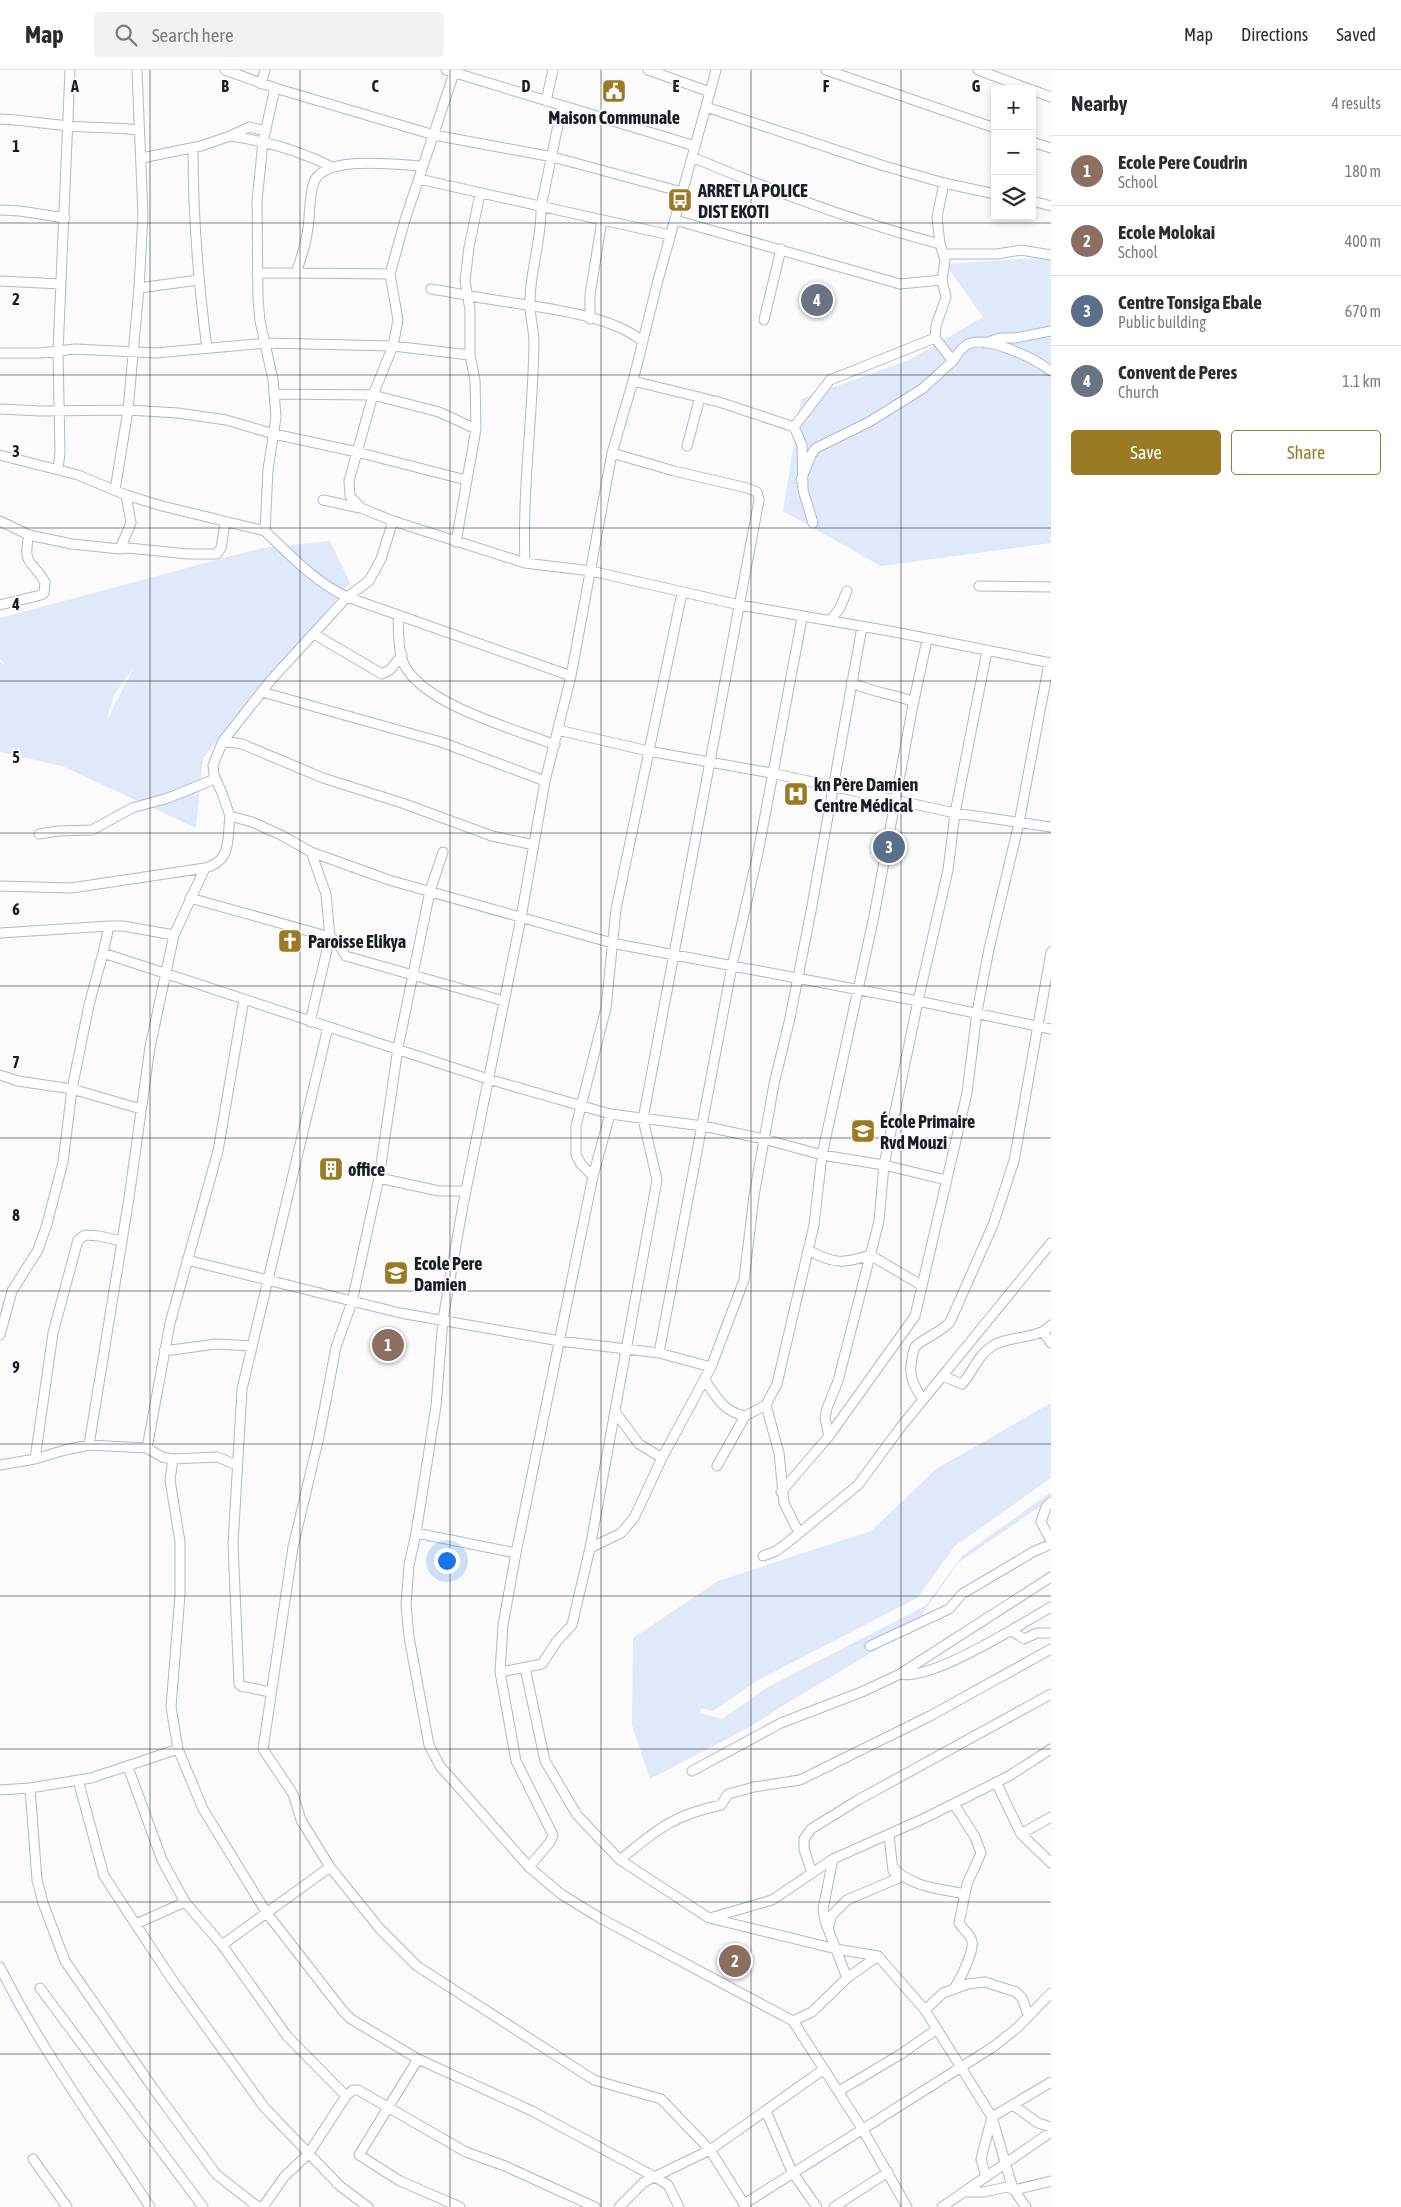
<!DOCTYPE html>
<meta charset="utf-8">
<style>
body{margin:0;font-family:"Asap Condensed",sans-serif;background:#f2f2f3;color:#2b2b33}
.controls{position:absolute;right:15px;top:15px;display:grid;overflow:hidden;border-radius:5px;box-shadow:0 2px 8px #0003}
.controls button{width:45px;height:45px;display:grid;place-items:center;padding:0;border:0;border-bottom:1px solid #e1e1e2;background:#fff;color:#2b2b33;font:25px sans-serif}
.you{position:absolute;left:446px;top:1490px;width:18px;height:18px;margin:-12px;border:4px solid #fff;border-radius:50%;background:#1a73e8;box-shadow:0 0 0 8px #1a73e833}
.badge{display:grid;place-items:center;width:32px;height:32px;border-radius:50%;background:#9a7a23;color:#fff;font-size:16px;font-weight:700}
.pin{position:absolute;translate:-50% -50%;border:2px solid #fff;box-shadow:0 1px 5px #0006}
.list{margin:0;padding:0;list-style:none}
h2{display:flex;justify-content:space-between;align-items:center;height:65px;margin:0;padding:0 20px;font-size:21px}
h2 small{font-size:16px;font-weight:400;color:#7c7c81}
.list li{display:grid;grid-template-columns:32px 1fr auto;gap:15px;align-items:center;box-sizing:border-box;height:70px;padding:0 20px;border-top:1px solid #e1e1e2}
.list b{display:block;font-size:19px;white-space:nowrap}
.list p{margin:0;font-size:16px;white-space:nowrap;color:#7c7c81}
.list em{font-size:16px;font-style:normal;color:#7c7c81}
.actions{display:flex;gap:10px;padding:15px 20px}
.actions a{flex:1;padding:11px 0;border:1px solid #9a7a23;border-radius:5px;text-align:center;font-size:18px;color:#9a7a23}
.actions .main{background:#9a7a23;color:#fff}
.icon{flex:none;width:28px;height:28px;fill:none;stroke:currentColor;stroke-width:2;stroke-linecap:round;stroke-linejoin:round}
.map{position:relative;flex:none;width:1051px;height:2137px;overflow:hidden}
header{display:flex;align-items:center;gap:30px;box-sizing:border-box;height:70px;padding:0 25px;background:#fff;border-bottom:1px solid #e1e1e2}
header strong{font-size:24px}
nav{display:flex;gap:28px;margin-inline-start:auto;font-size:18px}
.search{width:350px;height:45px;background:#f2f2f3;display:flex;align-items:center;gap:12px;box-sizing:border-box;padding:0 18px;border-radius:5px;color:#7c7c81;font-size:19px}
main{display:flex}
aside{flex:1;background:#fff}
.map>svg:first-child{display:block}
.green{fill:#dfe9f9;fill-rule:evenodd}
.lines{fill:none;stroke-linecap:round;stroke-linejoin:round}
.minor-casing{stroke:#aabad4;stroke-width:11}
.minor{stroke:#fff;stroke-width:9}
.grid{fill:none;stroke:#171d26;stroke-width:1;stroke-opacity:0.55}
.labels{text-anchor:middle;dominant-baseline:central;stroke-width:4;stroke-linejoin:round;paint-order:stroke}
.poi-label{font-size:18px;font-weight:bold;fill:#171d26;stroke:#fbfbfb;text-anchor:start}
.grid-label{font-size:16px;text-anchor:middle;font-weight:bold;fill:#171d26;stroke:#fbfbfb;stroke-width:4;stroke-linejoin:round;paint-order:stroke}
</style>
<header>
<strong>Map</strong>
<div class="search"><svg class="icon" aria-label="search" viewBox="0 0 24 24"><circle cx="10" cy="10" r="6"/><path d="M15 15l6 6"/></svg>Search here</div>
<nav><a>Map</a><a>Directions</a><a>Saved</a></nav>
</header>
<main>
<div class="map">
<svg width="1051" height="2137" viewBox="0 0 1051 2137">
<rect width="100%" height="100%" fill="#fbfbfb"/>
<!-- green -->
<path class="green" d="M1051,187v286l-170,23 -98,-55 18,-112 108,-39 74,-43 -38,-53z
M330,471l20,42 -147,175 -7,70 -134,-62 -62,-14v-90l7,4 -7,-7v-41l262,-70zM134,597l-27,53 7,-25z
M1051,1333v75l-96,68 -38,52 -159,82 -45,31 -12,-3 -1,5 22,6 44,-31 159,-82 38,-51 88,-63v7l-93,64 -45,65 -126,75 -37,24 -100,52 -18,-54 1,-87 85,-57 153,-50 65,-62z"/>
<g class="lines">
<defs>
<path id="minor" d="M225,0l50,18 159,47 119,22 129,35
M446,0l249,76
M455,0l-50,150 -15,54 8,46 -5,26 -20,49 -24,86 1,15 11,12 32,13 132,42 66,8 149,34 155,27 156,31
M648,0l62,22
M716,0l-59,214 -24,97 -21,72 -41,223 -26,105 -24,137 -58,287 -20,114 -7,87 -20,127 -7,32 -3,40 3,32 20,108 11,21 89,101 32,27 39,24 193,103 70,109 44,77
M826,0l169,58
M978,0l51,19
M261,14l4,-14
M1032,20l19,7
M546,31l7,-31
M706,37l175,58 63,18 51,11
M0,49c24,1 46,5 69,7 24,2 47,1 70,4
M230,66c36,5 70,15 102,31
M1032,72l19,6
M193,78c0,67 5,133 14,200
M692,87c80,34 164,65 248,87
M142,88l59,-12 29,-10 19,-9 17,4
M419,109l251,56
M1032,131l19,5
M0,140l20,1 45,7
M675,150l225,64 42,-4 4,17 -10,29 -1,12 18,23 -31,28 -53,33 -53,26 -5,7 -10,25
M944,184h53l24,-4 30,5
M257,203h39c5,-14 10,-30 12,-45 2,-14 1,-32 6,-46 11,-28 84,-17 109,-16
M296,203l94,1
M942,210l3,-20 -5,-16 -3,-27 7,-34
M0,211l61,3
M139,218l59,-8
M431,219c21,3 43,8 64,11 42,7 115,14 147,41
M590,249v-24l12,-75
M764,250l17,-71
M985,273l15,-5h15l36,-7
M0,283h40l35,-4 80,4 111,-10 127,3 77,9
M953,291c3,-5 7,-11 12,-15 18,-14 70,13 86,25
M633,311l86,21 75,25 36,-47 105,-42
M274,324l99,1 66,17 37,17
M0,339l40,2 88,-1 50,3 48,7 48,14 83,18 109,28
M794,357l8,18 1,45 10,33
M687,376l13,-49
M0,385l78,20 48,20 36,11 103,25 3,-61 8,-53 -3,-37 -13,-59 -2,-22 -1,-98 6,-59 12,-54
M58,399l2,-17 -2,-100 12,-282
M115,420l13,-80 11,-122 4,-73 -6,-145
M323,430l37,8
M0,451l29,14
M393,451l-12,38 -12,22 -22,16 -76,83 -48,61 -10,24 1,10 8,18 8,23 22,6 29,13 30,17 78,28 223,63 306,58 133,28
M265,461c26,25 50,51 82,66l224,79
M456,472l20,-113 -1,-49 -5,-25v-45l-5,-29 4,-34 11,-53
M120,479l8,-1 60,6h29l4,-6 4,-25
M525,493c-3,-74 8,-147 9,-220 0,-13 -4,-26 -4,-38 -1,-31 12,-65 11,-98l21,-101
M979,516l72,1
M0,535l41,-10 3,-2 1,-11c-12,-22 -23,-15 -16,-47l43,9 48,5 11,-26 -5,-28
M398,545c1,17 -1,42 10,56 25,36 107,58 147,74
M830,551l10,-13 7,-17
M314,564l68,40 8,-4 12,-15
M851,612c20,11 42,11 63,20
M262,622l179,50 104,39
M558,660l90,21 123,22 184,40 96,14
M223,671l19,3 81,34 79,25 90,33 42,9
M39,764l19,-3 34,-1 40,-22 36,-10 47,-19
M443,782l-13,39 -32,157 -19,130 -27,124 -16,45 -17,90 -26,110 -30,202 30,45 8,26 29,47 50,62 37,37 177,114 67,19 49,51 36,57
M0,816l71,2 134,-20
M190,828l140,39 6,4 10,15 158,45
M0,863l109,-7h14l51,9
M103,883l385,126 122,35 93,12 61,13 58,16 62,10 62,15
M310,952l20,-85 -4,-43 -15,-42
M0,1005l18,6 54,8 69,20
M593,1106l-12,-12 -5,-9v-29l30,-118 10,-99 66,-316
M379,1108l60,13h27
M808,1180c25,14 36,14 62,5l51,30
M187,1190l213,53 160,28 99,12 52,14
M1044,1263l7,10
M0,1265l12,-44 26,-41 9,-26 16,-62 9,-73 17,-84 14,-52 6,-27
M164,1281l52,-7 36,2
M659,1283l73,-387 26,-113 44,-235
M943,1306l19,8c11,-12 16,-30 32,-39 18,-10 43,-5 57,-20
M705,1310c11,17 19,32 40,36
M923,1330c-9,-14 -15,-24 -11,-41 1,-5 1,-11 5,-14 11,-9 24,-13 33,-23l43,-97 21,-64 37,-209
M766,1335l13,48 5,50 15,30
M616,1343l23,31 23,14
M829,1366l-4,-18 2,-10 11,-27 41,-160 5,-56 34,-164 30,-131 7,-57 32,-162
M89,1375l40,-247 21,-151 24,-112 31,-67c27,-7 22,-28 25,-52
M147,1378l23,-125 48,-172 26,-152
M35,1389l18,-126 25,-93 7,-5 14,1 23,5
M173,1389l-3,21 10,62v53l-9,112 7,42 25,60 63,103 77,99 8,8 67,40 114,52 123,66 13,8 11,22
M0,1395l35,-6 30,-9 24,-5 58,3 15,9 11,2 44,-2 20,8
M717,1396l28,-50 21,-11 11,-21 37,-159 8,-70 52,-239 39,-211 14,-65
M781,1422l48,-56 86,-120 52,-223 10,-81 12,-63 30,-126 30,-160
M1051,1432l-5,5 -5,15 10,19
M416,1463l100,20
M590,1478l31,-15 13,-15 28,-60 49,-91 33,-87 10,-84 20,-112 16,-66 21,-107 51,-284
M763,1486l13,-5 11,-8 71,-58 42,-57 151,-185
M1008,1562l43,-25
M870,1576l79,-37 13,-15 71,-42 18,-8
M525,1598l20,93 32,54 43,45 89,58 127,31 42,7 47,54 67,107 18,62 4,11 12,17
M500,1602l42,-8 15,-23 15,-16 18,-77 67,-368 -14,-61 116,-619 -2,-8 -10,-4 -73,-17 -62,-18
M900,1604c25,6 85,-29 108,-42h6l10,7 13,-6h14
M270,1622l-29,-6 -2,-2 -6,-140 9,-155 86,-362
M128,1697l34,93 23,42 37,43 65,91 59,60 7,-6h5l108,62 39,14 90,41
M692,1701l89,-48 83,-32 36,-17 151,-97
M78,1710l26,96 67,102 93,129 76,79 28,21
M996,1712l25,52 30,29
M30,1718l7,92 6,23 22,58 88,127 63,86 38,30 6,3
M0,1720l30,-2 61,-10 87,-29
M1021,1764l30,-17
M889,1765l4,36
M833,1789l-10,50 2,12 22,57
M620,1790c36,-30 53,-45 101,-55l7,-11 26,-7 46,-7 130,-64 121,-67
M529,1797l21,-25 3,-7 -37,-74 -16,-89 3,-47 13,-72 77,-377 17,-62
M894,1798c16,19 47,21 71,26
M812,1803l-8,-24v-10l7,-10 47,-29 193,-106
M710,1848l62,-18 61,-41 92,-41 84,-42 42,-27
M136,1854l49,-22
M828,1859l4,-14 15,-15 54,-23
M222,1875l108,-78
M0,1897c42,85 99,161 150,240
M40,1918l163,219
M953,1920c6,-8 21,-38 19,-48 0,-7 -10,-13 -13,-19l8,-39 14,-31 -6,-16 -21,-33
M925,1940l18,-17 25,-9 17,-2 31,10 6,6 6,17
M793,1951l19,-9 35,-34 31,-22
M418,1989l-59,96 41,26 60,26
M839,2021l62,-37 36,-25
M1013,2035l25,18 13,4
M766,2041l26,61 25,35
M33,2089l34,48
M986,2107l-5,-18 11,-42 59,-35
M964,2122h20l23,-5 7,3 37,-9
M744,2134l249,-157 24,-19 34,-35
M263,2137l21,-30 25,-24 37,-57
M619,2137l25,-25 66,-32 114,-81
M834,2137l54,-35
M942,2137l109,-75"/>
</defs>
<!-- minor casing -->
<use href="#minor" class="minor-casing"/>
<!-- minor -->
<use href="#minor" class="minor"/>
</g>
<!-- grid -->
<path class="grid" d="M150,0v2137M300,0v2137M450,0v2137M601,0v2137M751,0v2137M901,0v2137M0,153h1051M0,305h1051M0,458h1051M0,611h1051M0,763h1051M0,916h1051M0,1068h1051M0,1221h1051M0,1374h1051M0,1526h1051M0,1679h1051M0,1832h1051M0,1984h1051"/>
<!-- icons -->
<defs>
<symbol id="civic-square" viewBox="-11 -11 22 22"><rect x="-9" y="-9" width="18" height="18" rx="4" fill="#9a7a23" stroke="#fbfbfb"/><path d="M-.6-6.5H3V-4.5H.6V-3L4-1V1h2V6H-6V1h2V-1L-.6-3ZM-1.2 2.5V6h2.4V2.5Z" fill="#fff"/></symbol>
<symbol id="bus-square" viewBox="-11 -11 22 22"><rect x="-9" y="-9" width="18" height="18" rx="4" fill="#9a7a23" stroke="#fbfbfb"/><path d="M-5-6H5V4H4V6H2V4H-2V6H-4V4H-5ZM-3.5-4V0h7V-4ZM-3.5 1.2v1.5H-2V1.2ZM2 1.2v1.5H3.5V1.2Z" fill="#fff"/></symbol>
<symbol id="hospital-square" viewBox="-11 -11 22 22"><rect x="-9" y="-9" width="18" height="18" rx="4" fill="#9a7a23" stroke="#fbfbfb"/><path d="M-5-5h3v3.5h4V-5h3V5h-3V1.5h-4V5h-3Z" fill="#fff"/></symbol>
<symbol id="church-square" viewBox="-11 -11 22 22"><rect x="-9" y="-9" width="18" height="18" rx="4" fill="#9a7a23" stroke="#fbfbfb"/><path d="M-1.2-6h2.4v3.5h3.3v2.4h-3.3V6h-2.4V-.1h-3.3v-2.4h3.3Z" fill="#fff"/></symbol>
<symbol id="school-square" viewBox="-11 -11 22 22"><rect x="-9" y="-9" width="18" height="18" rx="4" fill="#9a7a23" stroke="#fbfbfb"/><path d="M0-5L7-2L0 1L-7-2ZM-4 1L0 2.5L4 1V4Q0 6-4 4Z" fill="#fff"/></symbol>
<symbol id="building-square" viewBox="-11 -11 22 22"><rect x="-9" y="-9" width="18" height="18" rx="4" fill="#9a7a23" stroke="#fbfbfb"/><path d="M-4-6H4V6H1V3H-1V6H-4ZM-2.5-4.3h1.7v1.8h-1.7ZM.8-4.3h1.7v1.8H.8ZM-2.5-1h1.7V.8h-1.7ZM.8-1h1.7V.8H.8Z" fill="#fff"/></symbol>
</defs>
<g fill-rule="evenodd">
<use href="#civic-square" x="600" y="7" width="28" height="28"/>
<use href="#bus-square" x="666" y="116" width="28" height="28"/>
<use href="#hospital-square" x="782" y="710" width="28" height="28"/>
<use href="#church-square" x="276" y="857" width="28" height="28"/>
<use href="#school-square" x="849" y="1047" width="28" height="28"/>
<use href="#building-square" x="317" y="1085" width="28" height="28"/>
<use href="#school-square" x="382" y="1189" width="28" height="28"/>
</g>
<g class="labels">
<!-- poi labels -->
<g class="poi-label">
<text x="614" y="47" text-anchor="middle">Maison Communale</text>
<text x="698" y="120">ARRET LA POLICE<tspan x="698" dy="21">DIST EKOTI</tspan></text>
<text x="814" y="714">kn Père Damien<tspan x="814" dy="21">Centre Médical</tspan></text>
<text x="308" y="871">Paroisse Elikya</text>
<text x="880" y="1051">École Primaire<tspan x="880" dy="21">Rvd Mouzi</tspan></text>
<text x="348" y="1099">office</text>
<text x="414" y="1193">Ecole Pere<tspan x="414" dy="21">Damien</tspan></text>
</g>
</g>
<g class="grid-label">
<text x="75" y="22">A</text>
<text x="225" y="22">B</text>
<text x="375" y="22">C</text>
<text x="526" y="22">D</text>
<text x="676" y="22">E</text>
<text x="826" y="22">F</text>
<text x="976" y="22">G</text>
<text x="16" y="82">1</text>
<text x="16" y="235">2</text>
<text x="16" y="387">3</text>
<text x="16" y="540">4</text>
<text x="16" y="693">5</text>
<text x="16" y="845">6</text>
<text x="16" y="998">7</text>
<text x="16" y="1151">8</text>
<text x="16" y="1303">9</text>
</g>
</svg>
<div class="controls">
<button>+</button>
<button>−</button>
<button><svg class="icon" aria-label="layers" viewBox="0 0 24 24"><path d="M12 4l9 5-9 5-9-5zM3 14l9 5 9-5"/></svg></button>
</div>
<div class="you"></div>
<div class="pin badge" style="left:388px;top:1275px;background:#8d6e63">1</div>
<div class="pin badge" style="left:735px;top:1891px;background:#8d6e63">2</div>
<div class="pin badge" style="left:889px;top:777px;background:#5c6f8a">3</div>
<div class="pin badge" style="left:817px;top:230px;background:#6b7280">4</div>
</div>
<aside>
<h2>Nearby<small>4 results</small></h2>
<ul class="list">
<li><span class="badge" style="background:#8d6e63">1</span><div><b>Ecole Pere Coudrin</b><p>School</p></div><em>180 m</em></li>
<li><span class="badge" style="background:#8d6e63">2</span><div><b>Ecole Molokai</b><p>School</p></div><em>400 m</em></li>
<li><span class="badge" style="background:#5c6f8a">3</span><div><b>Centre Tonsiga Ebale</b><p>Public building</p></div><em>670 m</em></li>
<li><span class="badge" style="background:#6b7280">4</span><div><b>Convent de Peres</b><p>Church</p></div><em>1.1 km</em></li>
</ul>
<div class="actions"><a class="main">Save</a><a>Share</a></div>
</aside>
</main>
